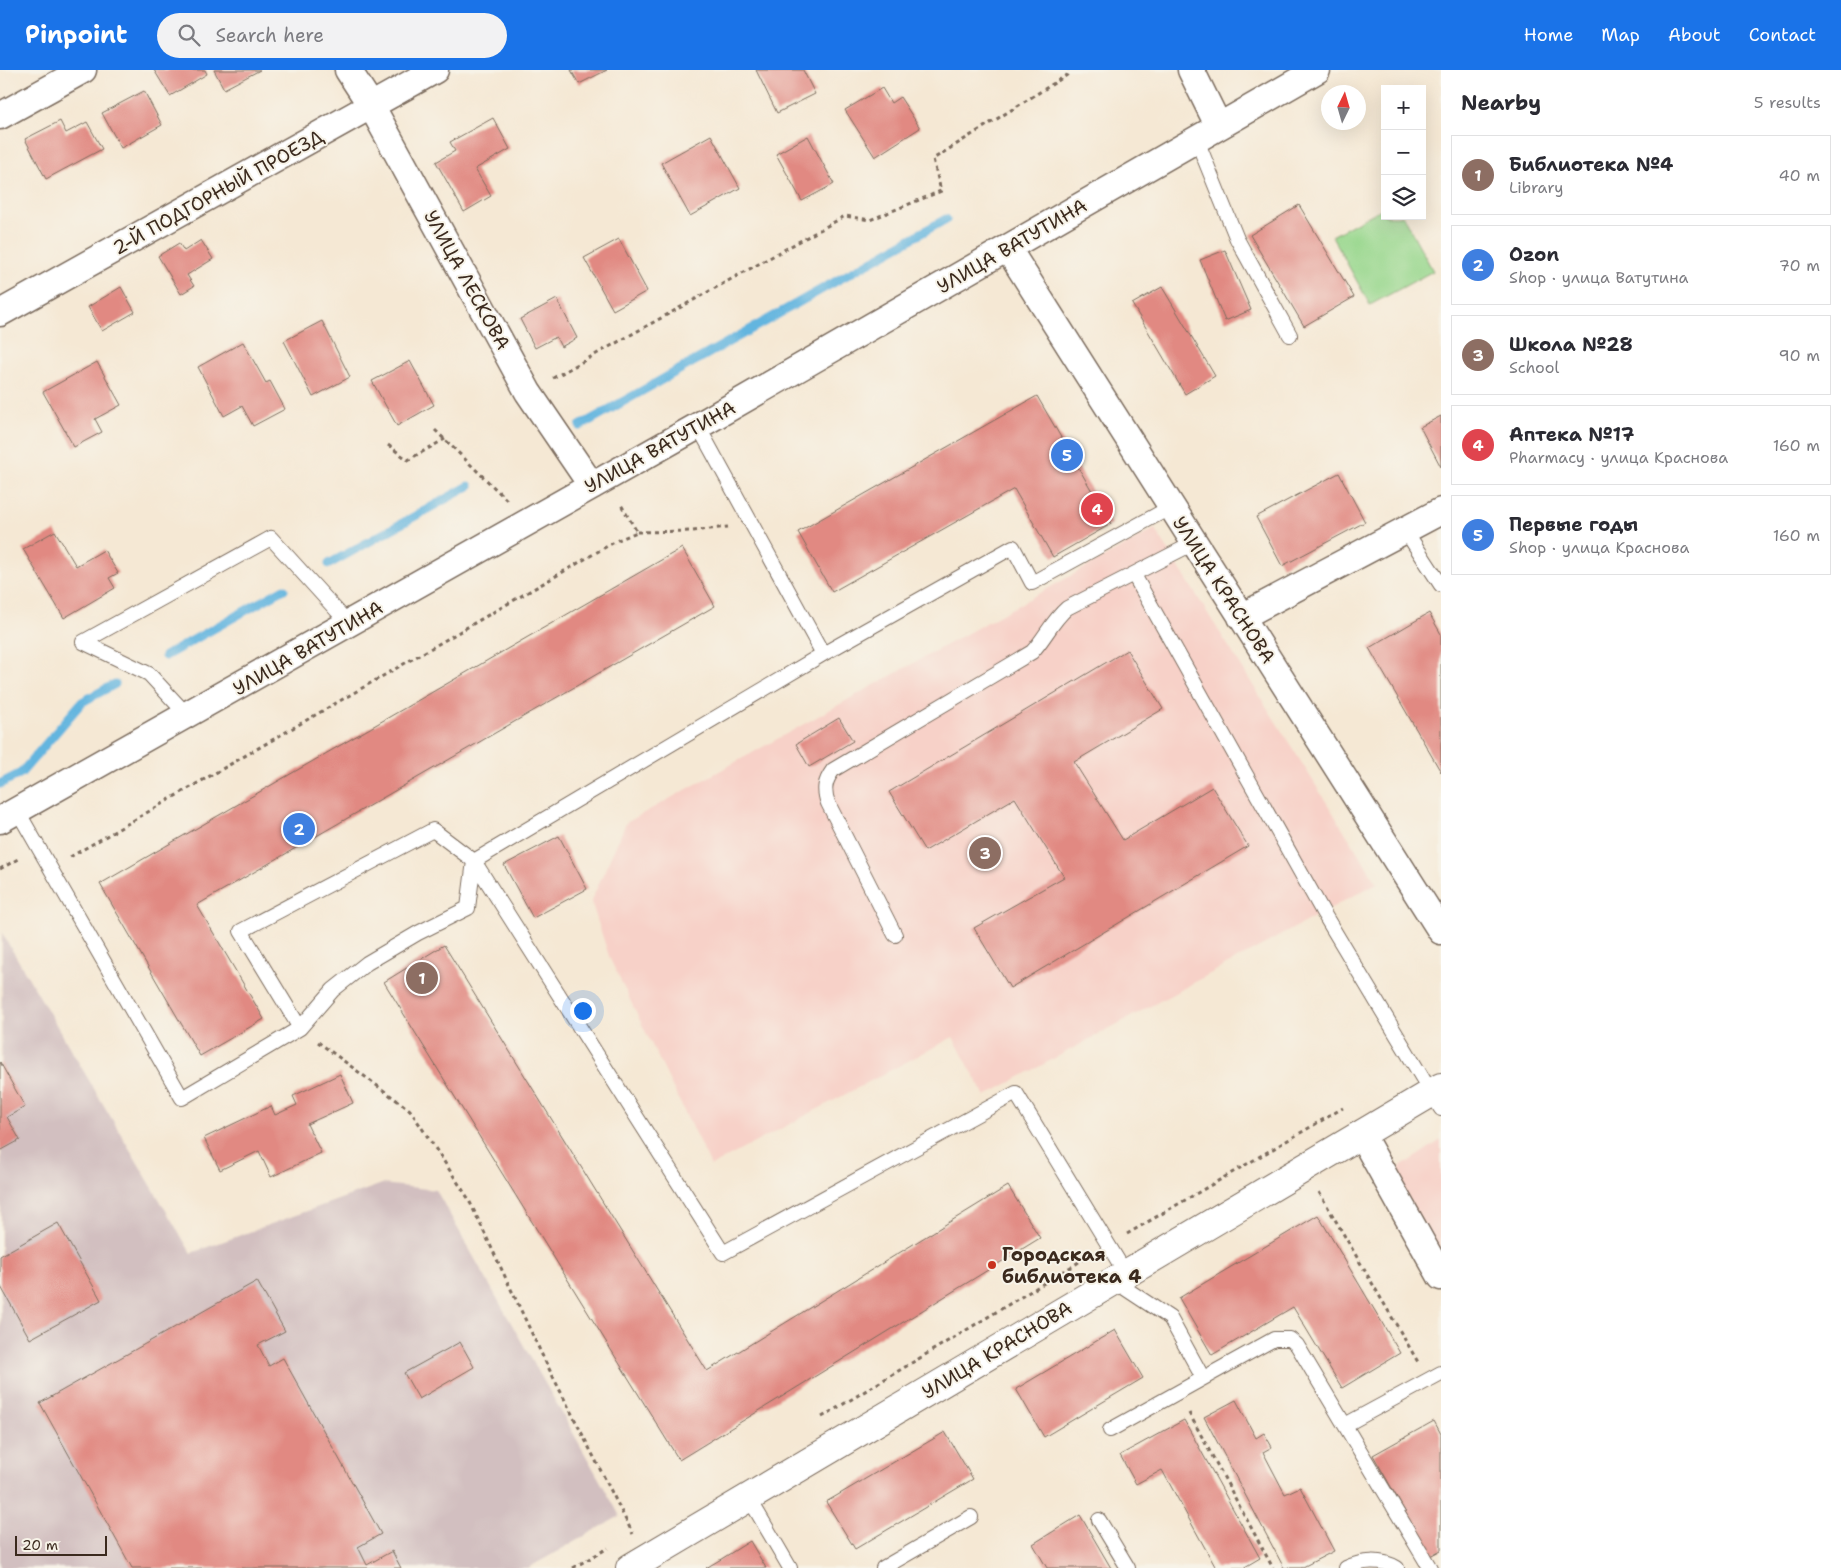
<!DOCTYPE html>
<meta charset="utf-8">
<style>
body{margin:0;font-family:"Shantell Sans",sans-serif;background:#f2f2f3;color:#2b2b33}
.controls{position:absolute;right:15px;top:15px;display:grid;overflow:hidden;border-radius:0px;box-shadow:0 5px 20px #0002}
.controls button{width:45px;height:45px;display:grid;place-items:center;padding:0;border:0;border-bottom:1px solid #e1e1e2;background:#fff;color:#2b2b33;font:25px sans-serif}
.compass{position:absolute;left:1321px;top:15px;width:45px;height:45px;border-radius:50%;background:#fff;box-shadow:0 5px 20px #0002;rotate:5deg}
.scale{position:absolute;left:15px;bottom:12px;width:92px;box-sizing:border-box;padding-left:5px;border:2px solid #3b2a1e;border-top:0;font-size:14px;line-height:18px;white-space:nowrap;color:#3b2a1e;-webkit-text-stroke:4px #f7f3e8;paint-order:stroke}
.you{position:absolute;left:582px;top:940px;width:18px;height:18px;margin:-12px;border:4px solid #fff;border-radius:50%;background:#1a73e8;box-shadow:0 0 0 8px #1a73e833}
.badge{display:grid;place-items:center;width:32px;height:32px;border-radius:50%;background:#1a73e8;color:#fff;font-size:16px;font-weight:700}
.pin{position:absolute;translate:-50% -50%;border:2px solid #fff;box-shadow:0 1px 5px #0006}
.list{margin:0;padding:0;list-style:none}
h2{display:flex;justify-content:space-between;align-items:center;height:65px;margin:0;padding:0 20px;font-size:21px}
h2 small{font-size:16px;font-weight:400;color:#7c7c81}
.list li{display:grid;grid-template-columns:32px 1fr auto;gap:15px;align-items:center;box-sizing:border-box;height:80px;margin:0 10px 10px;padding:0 10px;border:1px solid #e1e1e2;border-radius:0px}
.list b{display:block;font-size:19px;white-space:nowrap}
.list p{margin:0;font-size:16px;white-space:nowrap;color:#7c7c81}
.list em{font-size:16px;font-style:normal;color:#7c7c81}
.icon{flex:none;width:28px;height:28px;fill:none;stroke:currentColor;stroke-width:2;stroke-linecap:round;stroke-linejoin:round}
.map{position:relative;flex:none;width:1441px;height:1498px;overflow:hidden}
header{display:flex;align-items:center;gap:30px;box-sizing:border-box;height:70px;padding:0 25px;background:#1a73e8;color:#fff}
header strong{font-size:24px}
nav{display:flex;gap:28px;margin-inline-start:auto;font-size:18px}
.search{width:350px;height:45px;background:#f2f2f3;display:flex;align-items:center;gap:12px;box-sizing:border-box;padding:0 18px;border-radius:28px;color:#7c7c81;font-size:19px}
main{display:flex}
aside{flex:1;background:#fff}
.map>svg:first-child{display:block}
.built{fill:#f7d1c8}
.industrial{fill:#d2bfc0}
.green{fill:#98d78d;stroke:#6a8056}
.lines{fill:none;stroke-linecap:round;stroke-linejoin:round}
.stream{stroke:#64b5df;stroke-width:9}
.building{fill:#e18982}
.service-casing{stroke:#7c6c5e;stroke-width:16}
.minor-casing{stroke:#7c6c5e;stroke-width:29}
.tertiary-casing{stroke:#7c6c5e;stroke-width:30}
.path{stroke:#7c6c5e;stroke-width:3;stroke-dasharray:4 4;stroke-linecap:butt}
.service{stroke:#fff;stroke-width:14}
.minor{stroke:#fff;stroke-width:26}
.tertiary{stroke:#fff;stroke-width:28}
.poi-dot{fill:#c8321e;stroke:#f7f3e8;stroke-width:2}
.labels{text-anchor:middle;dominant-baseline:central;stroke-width:4;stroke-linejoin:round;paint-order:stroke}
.street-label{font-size:19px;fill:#3b2a1e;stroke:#f7f3e8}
.poi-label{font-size:19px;font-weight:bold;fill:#3b2a1e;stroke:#f7f3e8;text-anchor:start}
</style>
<header>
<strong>Pinpoint</strong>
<div class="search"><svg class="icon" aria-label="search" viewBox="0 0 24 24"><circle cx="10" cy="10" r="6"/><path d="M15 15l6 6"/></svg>Search here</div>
<nav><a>Home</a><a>Map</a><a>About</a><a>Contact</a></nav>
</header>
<main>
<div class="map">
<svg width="1441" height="1498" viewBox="0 0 1441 1498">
<rect width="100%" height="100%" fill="#f7f3e8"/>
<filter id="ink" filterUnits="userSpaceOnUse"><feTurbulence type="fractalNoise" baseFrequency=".02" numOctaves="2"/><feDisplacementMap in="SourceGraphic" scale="10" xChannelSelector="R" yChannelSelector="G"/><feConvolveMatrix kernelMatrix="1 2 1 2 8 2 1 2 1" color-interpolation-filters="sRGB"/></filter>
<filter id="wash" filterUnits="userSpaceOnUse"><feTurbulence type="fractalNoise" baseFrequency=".0096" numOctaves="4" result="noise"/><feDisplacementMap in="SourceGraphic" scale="20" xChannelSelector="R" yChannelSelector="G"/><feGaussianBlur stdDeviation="1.12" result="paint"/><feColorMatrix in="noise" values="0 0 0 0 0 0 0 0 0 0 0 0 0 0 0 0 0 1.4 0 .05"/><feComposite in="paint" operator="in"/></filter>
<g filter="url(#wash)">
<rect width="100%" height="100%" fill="#f5e8d4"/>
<!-- built -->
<path class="built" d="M1155,459l222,354 -392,213 -32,-59 -242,129 -101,-207 -19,-58 35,-78z
M1441,1070v130l-54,-94z"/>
<!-- industrial -->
<path class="industrial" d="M2,863l189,320 191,-69 54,6 184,326 -92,52h-528z"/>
<!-- green -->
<path class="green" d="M1385,137v9h18l30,55 -63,34 -38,-69z"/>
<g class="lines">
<!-- stream -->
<path class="stream" d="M580,356l366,-207
M329,494l140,-78
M165,586l119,-67
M0,714l21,-11 61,-71 33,-18"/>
</g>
<g id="blocks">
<!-- building -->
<path class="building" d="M154,0h51l2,4 -37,22z
M214,0h46l-36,19z
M571,0h36l-28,14z
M756,0h47l12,24 -38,19z
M882,18l9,15 9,-6 20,31 -45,29 -30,-47z
M144,21l18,34 -41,23 -19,-35z
M493,48l17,31 -35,20 16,27 -27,16 -28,-50 19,-11 -5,-9z
M60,51l6,12 21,-11 15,27 -56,30 -21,-40z
M711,65l29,53 -50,28 -29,-53z
M808,66l26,48 -32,17 -26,-47z
M1299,135l55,92 -50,29 -54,-91z
M619,169l28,52 -34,19 -29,-52z
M201,170l12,19 -26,16 7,11 -13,8 -23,-38 21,-13 5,8z
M1225,180l26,60 -26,11 -25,-61z
M121,217l14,25 -33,19 -14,-24z
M1162,217l53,89 -30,18 -53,-90z
M557,229l20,39 -16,9 -5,-10 -21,11 -15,-29z
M322,251l28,56 -37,20 -29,-56z
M243,272l23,41 4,-2 15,28 -32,17 -11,-20 -18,10 -26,-49z
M410,291l24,44 -37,21 -25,-45z
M97,292l24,43 -26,14 7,13 -28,15 -31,-55z
M1037,326l74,128 -58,33 -39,-68 -182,103 -34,-60z
M1441,346v51l-21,-40z
M1339,403l26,49 -83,44 -26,-49z
M55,461l21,35 28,-16 14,23 -9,5 6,10 -51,30 -41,-69z
M682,478l33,58 -518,299 67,114 -64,37 -100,-172z
M1429,543l12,21v138l-72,-124z
M1127,580l36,59 -89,53 49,78 89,-53 36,59 -238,142 -36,-60 90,-51 -49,-79 -90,53 -36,-59z
M839,648l14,23 -44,26 -13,-23z
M559,766l28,53 -54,29 -29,-53z
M444,875l263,426 301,-185 32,52 -361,222 -295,-478z
M0,992l25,45 -18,10 13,23 -20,11z
M340,1004l13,29 -46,21 14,29 -50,24 -12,-26 -39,19 -16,-32 67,-32 4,9 22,-10 -4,-9z
M1318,1145l82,138 -58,35 -49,-81 -81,48 -33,-57z
M58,1153l43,77 -71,39 -30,-54v-29z
M257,1211l28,50 -27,14 11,21 14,-8 98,176 -23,13 9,18 25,-14 9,17h-269l-92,-165z
M1115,1260l28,48 -99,59 -28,-48z
M460,1272l14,25 -55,32 -15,-26z
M1236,1330l20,38 8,-5 8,14 -9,5 22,42 15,-7 34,64 -33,17h-17l-80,-151z
M1184,1350l76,138 -17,10h-27l-54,-98 -26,14 -16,-29z
M1434,1351l7,13v116l-11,6 -57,-101z
M945,1362l28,47 -118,70 -29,-47z
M1080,1445l31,53h-64l-14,-24z
M750,1471l16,27h-60l17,-10z"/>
</g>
</g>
<g filter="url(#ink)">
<use href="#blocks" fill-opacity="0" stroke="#7c6c5e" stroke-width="1"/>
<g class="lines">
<defs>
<path id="service" d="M1196,68l41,101 53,96
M698,356l125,228 -349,207 249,392 293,-160 110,181
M1405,460l36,55
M1134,505l190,339 117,195
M823,584l190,-107 19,36 139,-76
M188,646l-39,-42 -66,-32 188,-104 78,86
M17,740l165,288 118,-70 33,-38 34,-27 51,-30 50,-25 6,-47 -41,-31 -192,101 59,97
M895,865l-67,-132c-5,-14 -3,-22 5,-33l199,-118c13,-14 20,-31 35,-44l127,-65
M1114,1211l56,37 33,60
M1345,1355l96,-52
M1110,1360l164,-91h16l7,6 133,223
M749,1428l41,70
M1099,1450l29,48
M883,1498l88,-51
M1346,1498c16,-8 35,-9 51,0"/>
<path id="minor" d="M348,0l24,37 156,285 64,94
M1191,0l27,55
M0,46l83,-46
M1008,179l433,682
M0,243l435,-243
M1241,547l200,-106
M0,750l698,-394 619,-356
M1361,1064l80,143"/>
<path id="tertiary" d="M630,1498l811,-481"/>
</defs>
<!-- service casing -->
<use href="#service" class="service-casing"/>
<!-- minor casing -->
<use href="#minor" class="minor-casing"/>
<!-- tertiary casing -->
<use href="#tertiary" class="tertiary-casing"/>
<!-- path -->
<path class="path" d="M553,308l292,-162 25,4 71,-29 -8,-32 134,-84 1,-5
M435,360l73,71
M388,375l20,15 37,-21
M637,462l55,-1 36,-4
M70,787l548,-317 19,-8 -17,-29
M0,799l18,-10
M318,972l92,68 58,88 75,159 90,177
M1319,1122l99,170
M1127,1164l216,-126
M1189,1343l84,155
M822,1347l267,-161
M573,1498l35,-20"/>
<!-- service -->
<use href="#service" class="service"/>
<!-- minor -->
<use href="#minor" class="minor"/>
<!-- tertiary -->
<use href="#tertiary" class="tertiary"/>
</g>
</g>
<!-- markers -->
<circle class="poi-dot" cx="992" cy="1195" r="5"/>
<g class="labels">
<!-- street labels -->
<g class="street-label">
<text transform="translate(218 122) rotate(-29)">2-Й ПОДГОРНЫЙ ПРОЕЗД</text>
<text transform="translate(1012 176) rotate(-30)">УЛИЦА ВАТУТИНА</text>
<text transform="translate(467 210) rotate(61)">УЛИЦА ЛЕСКОВА</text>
<text transform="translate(660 377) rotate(-29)">УЛИЦА ВАТУТИНА</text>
<text transform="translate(1224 520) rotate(57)">УЛИЦА КРАСНОВА</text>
<text transform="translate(308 578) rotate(-30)">УЛИЦА ВАТУТИНА</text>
<text transform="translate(997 1280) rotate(-31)">УЛИЦА КРАСНОВА</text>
</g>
<!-- poi labels -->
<g class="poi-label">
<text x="1002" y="1184">Городская<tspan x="1002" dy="22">библиотека 4</tspan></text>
</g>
</g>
</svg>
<div class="controls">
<button>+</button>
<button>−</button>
<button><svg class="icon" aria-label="layers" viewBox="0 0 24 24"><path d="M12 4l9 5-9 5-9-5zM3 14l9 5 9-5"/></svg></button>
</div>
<svg class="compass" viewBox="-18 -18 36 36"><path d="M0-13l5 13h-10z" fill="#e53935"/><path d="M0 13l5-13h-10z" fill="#7c7c81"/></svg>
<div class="scale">20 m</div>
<div class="you"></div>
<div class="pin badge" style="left:422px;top:908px;background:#8d6e63">1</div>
<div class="pin badge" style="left:299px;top:759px;background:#3f7fe0">2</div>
<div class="pin badge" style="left:985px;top:783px;background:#8d6e63">3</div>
<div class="pin badge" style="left:1097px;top:439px;background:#e0444e">4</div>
<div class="pin badge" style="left:1067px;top:385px;background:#3f7fe0">5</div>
</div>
<aside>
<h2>Nearby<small>5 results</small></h2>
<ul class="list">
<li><span class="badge" style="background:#8d6e63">1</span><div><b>Библиотека №4</b><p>Library</p></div><em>40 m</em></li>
<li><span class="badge" style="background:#3f7fe0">2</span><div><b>Ozon</b><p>Shop · улица Ватутина</p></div><em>70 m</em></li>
<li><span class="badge" style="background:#8d6e63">3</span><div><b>Школа №28</b><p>School</p></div><em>90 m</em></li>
<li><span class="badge" style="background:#e0444e">4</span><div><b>Аптека №17</b><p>Pharmacy · улица Краснова</p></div><em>160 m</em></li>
<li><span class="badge" style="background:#3f7fe0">5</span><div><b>Первые годы</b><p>Shop · улица Краснова</p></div><em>160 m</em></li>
</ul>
</aside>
</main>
